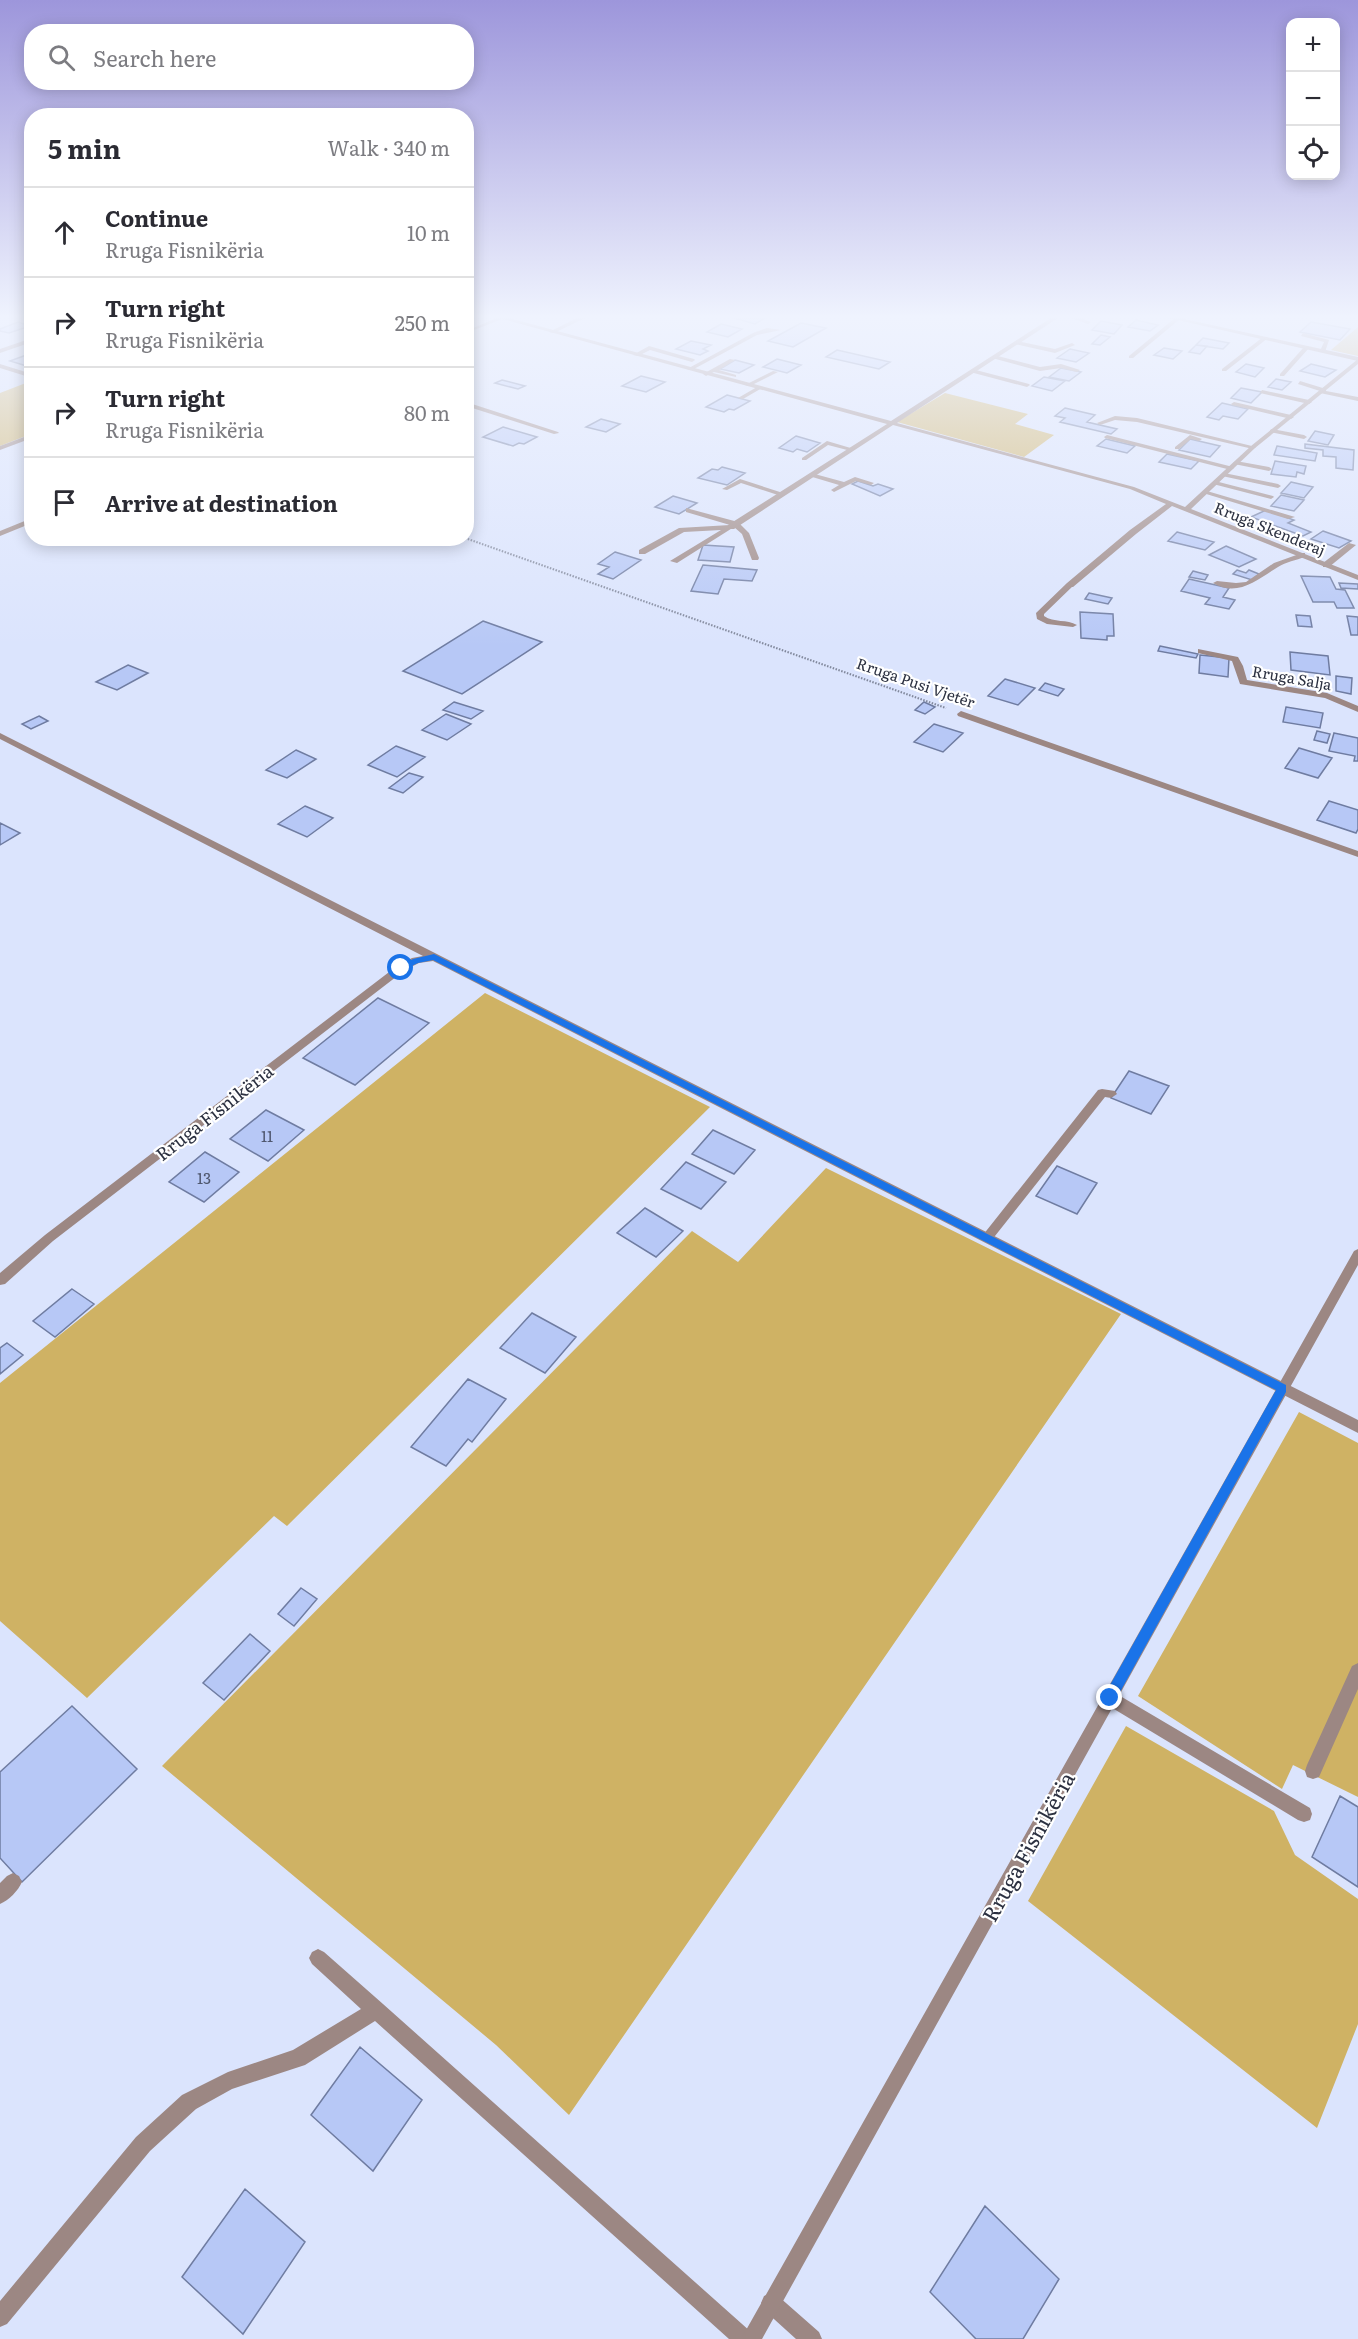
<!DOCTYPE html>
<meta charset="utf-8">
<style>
body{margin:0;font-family:Literata,serif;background:#f7f7f7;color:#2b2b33}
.controls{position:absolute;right:18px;top:18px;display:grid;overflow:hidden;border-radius:12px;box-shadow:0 3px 15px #0003}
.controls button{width:54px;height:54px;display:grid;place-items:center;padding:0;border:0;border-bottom:2px solid #e1e1e2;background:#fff;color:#2b2b33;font:30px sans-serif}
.stop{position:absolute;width:18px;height:18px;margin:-14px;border:4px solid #1a73e8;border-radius:50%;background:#fff}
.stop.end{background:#1a73e8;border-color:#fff;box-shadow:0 2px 6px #0008}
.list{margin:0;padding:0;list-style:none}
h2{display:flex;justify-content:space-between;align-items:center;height:78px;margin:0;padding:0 24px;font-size:26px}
h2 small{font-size:20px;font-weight:400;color:#7c7c81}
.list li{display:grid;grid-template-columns:39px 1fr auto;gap:18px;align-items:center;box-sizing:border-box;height:90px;padding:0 24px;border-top:2px solid #e1e1e2}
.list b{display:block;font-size:22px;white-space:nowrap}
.list p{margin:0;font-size:20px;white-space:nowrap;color:#7c7c81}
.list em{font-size:20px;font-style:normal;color:#7c7c81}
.icon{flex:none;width:33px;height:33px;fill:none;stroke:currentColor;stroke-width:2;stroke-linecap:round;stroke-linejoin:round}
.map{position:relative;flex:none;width:1358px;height:2339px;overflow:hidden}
.search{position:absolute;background:#fff;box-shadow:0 3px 15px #0003;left:24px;top:24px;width:450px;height:66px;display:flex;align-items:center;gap:15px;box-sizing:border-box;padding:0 21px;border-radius:24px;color:#7c7c81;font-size:22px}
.panel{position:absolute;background:#fff;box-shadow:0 3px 15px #0003;left:24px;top:108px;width:450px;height:438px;border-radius:24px}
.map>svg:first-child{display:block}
.green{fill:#cfb264}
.building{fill:#b7c8f6;stroke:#6f7ca1;stroke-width:1.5}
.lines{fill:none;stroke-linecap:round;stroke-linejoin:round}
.path{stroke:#81889c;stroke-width:2;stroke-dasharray:1.5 1.5;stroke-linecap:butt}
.service{fill:#9c8783;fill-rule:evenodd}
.minor{fill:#9c8783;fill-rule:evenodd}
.tertiary{fill:#9c8783;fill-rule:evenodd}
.route{fill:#1a73e8}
.labels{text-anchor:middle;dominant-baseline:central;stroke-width:4.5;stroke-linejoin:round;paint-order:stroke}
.far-street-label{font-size:15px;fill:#2c3141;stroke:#fff}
.number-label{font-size:15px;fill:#4f576e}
.street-label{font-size:18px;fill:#2c3141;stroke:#fff}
.near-street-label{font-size:21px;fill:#2c3141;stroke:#fff}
</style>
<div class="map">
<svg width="1358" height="2339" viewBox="0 0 1358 2339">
<rect width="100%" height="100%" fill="#dbe4fd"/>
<!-- green -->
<path class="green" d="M1358,327v29l-27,-6z
M31,381v53l-31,12v-53z
M945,393l83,21 -13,10 39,11 -30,22 -127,-35z
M485,993l225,114 -423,419 -13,-10 -187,182 -87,-77v-238z
M826,1168l295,146 -552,801 -73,-70 -334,-279 530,-535 46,31z
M1299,1412l59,31v354l-65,-32 -11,24 -144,-93z
M1126,1726l148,85 21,44 63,44v125l-41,104 -289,-227z"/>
<!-- building -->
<path class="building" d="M734,318h31l-10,6z
M1136,320l22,5 -8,6 -22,-4z
M1101,321l21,4 -8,9 -22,-4z
M18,322l12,4 -21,7 -9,-2v-2z
M1311,322l39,7 -10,11 -40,-8z
M801,323l25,5 -33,19 -25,-6z
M721,324l21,5 -14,8 -21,-5z
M1101,335l9,2 -10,8 -8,-1z
M1203,338l26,5 -6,6 -27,-4z
M691,341l20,4 -8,4 5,2 -8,4 -24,-6z
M1196,345l11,1 -7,8 -11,-2z
M1164,348l18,3 -9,8 -19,-4z
M1070,349l19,4 -13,9 -19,-4z
M837,350l53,12 -11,7 -53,-12z
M32,353l-2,14 -20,-6z
M777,359l24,6 -14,8 -24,-6z
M735,360l19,5 -15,8 -19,-4z
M1246,364l18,4 -9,9 -19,-5z
M1311,364l25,6 -11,7 -25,-6z
M1061,368l20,4 -12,9 -20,-4z
M641,376l24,6 -19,10 -24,-6z
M1044,377l21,4 -13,10 -20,-5z
M1276,379l15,3 -9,8 -14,-3z
M502,380l23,6 -7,3 -23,-6z
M1241,388l21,4 -11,11 -20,-5z
M727,395l23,6 -16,9 -5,-1 -5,3 -18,-5z
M1222,403l26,6 -10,10 -15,-3 -4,4 -12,-3z
M1065,408l30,7 -8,7 30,7 -6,5 -51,-12 5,-4 -10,-2z
M601,419l19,5 -14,8 -20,-5z
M503,427l34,10 -13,7 -5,-1 -6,3 -30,-9z
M1315,431l19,4 -6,10 -20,-4z
M796,436l24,7 -13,9 -10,-3 -4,3 -14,-4z
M1106,439l29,7 -8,7 -30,-7z
M1190,439l30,7 -10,11 -31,-7z
M1305,444l49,6 -1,20 -17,-2v-11l-13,-1v-6l-18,-2z
M1277,446l40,7 -2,8 -41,-6z
M1167,454l32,7 -8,8 -32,-7z
M1275,461l31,5 -2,8 -7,-2 -1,5 -25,-3z
M722,467l23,6 -18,12 -29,-7 14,-9 6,1z
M858,481l15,5 5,-2 15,5 -13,7 -28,-12z
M1291,482l22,5 -9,11 -23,-5z
M1281,495l23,5 -10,11 -23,-5z
M673,496l24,7 -18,11 -24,-7z
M1266,510l28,10 -6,3 23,9 -8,4 -52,-19z
M1323,531l28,10 -12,7 -28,-9z
M1177,532l37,10 -9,8 -37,-9z
M703,545l31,2 -4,15 -32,-2z
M1226,546l30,13 -17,8 -30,-12z
M615,552l26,8 -28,19 -15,-5 11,-7 -11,-3z
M703,565l54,5 -5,11 -28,-2 -6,15 -27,-3z
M1237,570l9,3 3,-3 10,4 -7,6 -19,-6z
M1193,571l15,4 -3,5 -16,-3z
M1301,576l29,1 6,12 9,1 9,18h-17l-3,-6h-21z
M1189,579l40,9 -6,9 12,3 -6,9 -24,-5 5,-6 -29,-7z
M1339,583l19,1v5l-17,-1z
M1089,593l23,5 -4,6 -23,-5z
M1080,612l33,2 1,22h-7v4l-26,-2z
M1296,615l14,1 2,11 -14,-1z
M1347,616l11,1v18h-7z
M483,621l59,21 -80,52 -59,-23z
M1160,646l38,8 -2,4 -38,-7z
M1290,652l38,4 2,19 -39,-5z
M1200,655l29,3 -1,19 -29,-4z
M128,665l20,8 -31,17 -21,-8z
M1336,676l16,2 -1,16 -15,-3z
M1005,679l30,9 -17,17 -30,-9z
M1045,683l19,6 -6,7 -19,-6z
M454,702l29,9 -12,8 -28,-9z
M924,702l11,5 -10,7 -10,-4z
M1286,707l37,6 -3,15 -37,-6z
M446,714l25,10 -24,16 -25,-10z
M39,716l9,5 -17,8 -9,-5z
M934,724l29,9 -20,19 -29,-10z
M1317,731l13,3 -3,9 -13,-3z
M1334,733l24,5v23h-4l1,-5 -26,-5z
M396,746l29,11 -28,20 -29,-12z
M1299,748l33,10 -14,20 -33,-10z
M296,750l20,9 -29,19 -21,-8z
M409,773l14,4 -20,16 -14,-5z
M1329,801l29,9v19l-2,4 -39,-13z
M305,806l28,12 -26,19 -29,-13z
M0,823l20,10 -20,12z
M378,998l51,25 -74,62 -52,-27z
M1129,1071l40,15 -18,28 -40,-16z
M266,1110l38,20 -36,31 -38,-22z
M713,1130l42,20 -21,24 -42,-20z
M205,1152l34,20 -35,30 -35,-20z
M686,1162l40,20 -25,27 -40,-20z
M1057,1166l40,17 -20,31 -41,-18z
M645,1208l38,23 -27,26 -39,-24z
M72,1289l22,15 -39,33 -22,-16z
M532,1313l44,24 -31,36 -45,-25z
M7,1343l16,12 -23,19v-26z
M468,1379l38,20 -34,43 -4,-3 -22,27 -35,-19z
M301,1588l16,11 -23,27 -16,-12z
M250,1634l20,17 -46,49 -21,-17z
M72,1706l65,63 -115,113 -22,-24v-86z
M1340,1796l18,11v80l-46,-30z
M360,2047l62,53 -49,71 -62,-56z
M245,2189l60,53 -62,92 -61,-57z
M985,2206l74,73 -36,60h-47l-46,-47z"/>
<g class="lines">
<!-- path -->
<path class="path" d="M465,538l481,170"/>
<!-- service -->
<path class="service" d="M497,318h8l-39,15v-2z
M577,318h8l-31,15 -5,-1z
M1071,318h10l10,4 -3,2z
M1175,318l5,1 -47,39h-4v-2z
M767,328l14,2 -24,5 -65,35 -5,-1 66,-36z
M1303,333l26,7 -4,12 -5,-1 4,-9 -23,-6z
M1263,337l5,1 -42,33h-4v-2z
M32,338v4l-32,11v-4z
M1017,341l38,8 17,-6 3,2 -20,8 -40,-9z
M649,346l45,13 1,1 -3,2 -42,-12 -12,6 -5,-1z
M1304,347l5,1 -25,28h-4v-2z
M994,355l46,12 21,-3 19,6 -3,2 -16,-4 -21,3 -48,-13z
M730,359l5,1 -16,10 17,5v2l-22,-5 -8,4 -3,-2z
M972,369l57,15 1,1 -3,2 -57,-15z
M773,371l5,1 -28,14 -5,-1z
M1300,381l26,8v2l32,6v4l-38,-8v-2l-22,-7z
M757,387l5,1 -19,11 -5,-1z
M1262,390l47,10 3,2 -3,2 -49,-11z
M1234,402l57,13 3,2 -3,2 -59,-14 -1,-1z
M1115,416l22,2 119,29 -3,2 -116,-27 -22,-2 -15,5 -3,-2z
M1272,429l32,6 3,2 -3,2 -34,-7v-2z
M32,434v4l-32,12v-4z
M1107,435l126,32 1,1 -3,2 -126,-32 -1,-1z
M1190,435l12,4 -3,2 -8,-2 -12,10h-4v-2z
M827,441l27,8 -3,2 -23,-6 -22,15h-4v-2z
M1236,461l33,6 3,2 -3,2 -35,-7 -1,-1z
M811,473l33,9 11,-5 19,6 -3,2 -15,-4 -22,11 -3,-2 8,-5 -30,-9 -1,-1z
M1224,473l54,11 3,2 -3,2 -56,-12v-2z
M740,479l43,14 1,1 -3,2 -40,-13 -14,7 -5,-1z
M1215,481l58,15 1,1 -3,2 -58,-15 -1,-1z
M1203,491h4l88,26 -7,2 -85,-26z
M686,508l52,14 11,11 10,25 -1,2h-6l-10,-26 -8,-7 -57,36 -7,-2 51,-31 -37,2 -39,22h-6v-4l40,-22 51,-3 -44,-13z
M32,518v5l-32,13v-5z
M1349,543l7,2 -27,22h-6v-4z
M1302,553h3v4c-9,3 -19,5 -27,10 -20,12 -40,31 -65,16l4,-2 19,2 10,-1 28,-19z
M1067,583l7,2 -30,29v2c10,7 23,3 33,9l-4,2 -26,-3 -10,-5 -1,-6z
M1102,1089l13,2 2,3 -6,4 -6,-1 -114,144h-8l-2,-3 2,-3 115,-145z
M1358,1663v26l-39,88 -6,2 -6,-2 -2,-6 2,-6 45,-99z
M1110,1690l200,118 2,6 -2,6 -6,2 -6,-2 -194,-117 -2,-5 2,-5z
M13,1873l6,3 3,6c-4,9 -13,18 -22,22v-21l7,-7z
M318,1949l6,3 59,52 368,328 3,7h-25l-354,-318 -70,44 -73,24 -36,20 -46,42 -143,173 -7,3v-26l136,-164 46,-42 46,-23 65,-22 68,-41 -49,-45 -3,-6 3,-6z"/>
<!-- minor -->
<path class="minor" d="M499,318h10l382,103 160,-103h7l-161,105 237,64 51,20 66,-61 107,-87v5l-103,84 -64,61 167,66v5l-186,-74 -36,28 -63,53h-6v-4l63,-53 36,-26 -36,-15 -237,-64 -159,104h-6v-4l159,-101z
M0,364l32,10v4l-32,-10z
M466,402l92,30 1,1 -5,1 -88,-28z
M1198,649l40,8 5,9 4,14 80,13 31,13v6l-33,-14 -85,-14 -8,-23 -34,-8z
M961,711l397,140v6l-400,-141 -1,-2z
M0,733l1358,687v13l-925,-472 -14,2 -14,7 -352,271 -48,43 -5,1v-12l45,-38 352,-269 15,-8 11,-2 -423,-217z
M771,2293l7,3 41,36 3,7h-26l-32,-29 -3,-7 3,-7z"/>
<!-- tertiary -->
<path class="tertiary" d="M1169,318h11l178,39v4z
M1358,1249v16l-596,1074h-21l613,-1088z"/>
</g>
<!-- sky -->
<linearGradient id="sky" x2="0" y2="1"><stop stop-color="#9d96db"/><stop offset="0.49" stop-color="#eff3fe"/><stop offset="1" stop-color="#eff3fe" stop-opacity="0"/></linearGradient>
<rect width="1358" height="646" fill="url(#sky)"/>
<!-- route -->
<path class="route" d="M434,954l852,431v7l-172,311 -4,1 -5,-1 -2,-5 2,-4 171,-304 -843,-430 -15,3 -17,8 -4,-3 16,-9z"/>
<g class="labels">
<!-- far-street labels -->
<g class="far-street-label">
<text transform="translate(1270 528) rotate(22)">Rruga Skenderaj</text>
<text transform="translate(1292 677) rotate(10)">Rruga Salja</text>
<text transform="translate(916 682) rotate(19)">Rruga Pusi Vjetër</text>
</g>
<!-- number labels -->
<g class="number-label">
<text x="267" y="1135">11</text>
<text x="204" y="1177">13</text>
</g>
<!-- street labels -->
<g class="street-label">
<text transform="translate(214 1112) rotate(-38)">Rruga Fisnikëria</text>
</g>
<!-- near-street labels -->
<g class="near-street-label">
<text transform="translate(1027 1846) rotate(-61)">Rruga Fisnikëria</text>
</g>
</g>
</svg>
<div class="controls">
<button>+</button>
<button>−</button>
<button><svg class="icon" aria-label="locate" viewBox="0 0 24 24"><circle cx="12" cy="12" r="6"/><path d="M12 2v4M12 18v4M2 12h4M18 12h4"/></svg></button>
</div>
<div class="stop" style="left:401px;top:968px"></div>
<div class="stop end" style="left:1110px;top:1698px"></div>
<div class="search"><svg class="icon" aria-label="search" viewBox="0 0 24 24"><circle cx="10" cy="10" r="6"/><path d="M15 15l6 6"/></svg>Search here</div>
<section class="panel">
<h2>5 min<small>Walk · 340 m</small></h2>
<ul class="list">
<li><svg class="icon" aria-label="ahead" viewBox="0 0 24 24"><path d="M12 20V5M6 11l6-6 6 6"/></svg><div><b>Continue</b><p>Rruga Fisnikëria</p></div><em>10 m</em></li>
<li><svg class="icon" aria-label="right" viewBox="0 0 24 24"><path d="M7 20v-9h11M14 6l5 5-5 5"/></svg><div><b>Turn right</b><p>Rruga Fisnikëria</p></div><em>250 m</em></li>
<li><svg class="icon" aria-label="right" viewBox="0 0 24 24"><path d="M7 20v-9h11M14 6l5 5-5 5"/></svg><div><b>Turn right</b><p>Rruga Fisnikëria</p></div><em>80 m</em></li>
<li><svg class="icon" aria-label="arrive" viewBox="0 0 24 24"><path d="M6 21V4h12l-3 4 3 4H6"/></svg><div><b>Arrive at destination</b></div></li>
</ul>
</section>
</div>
